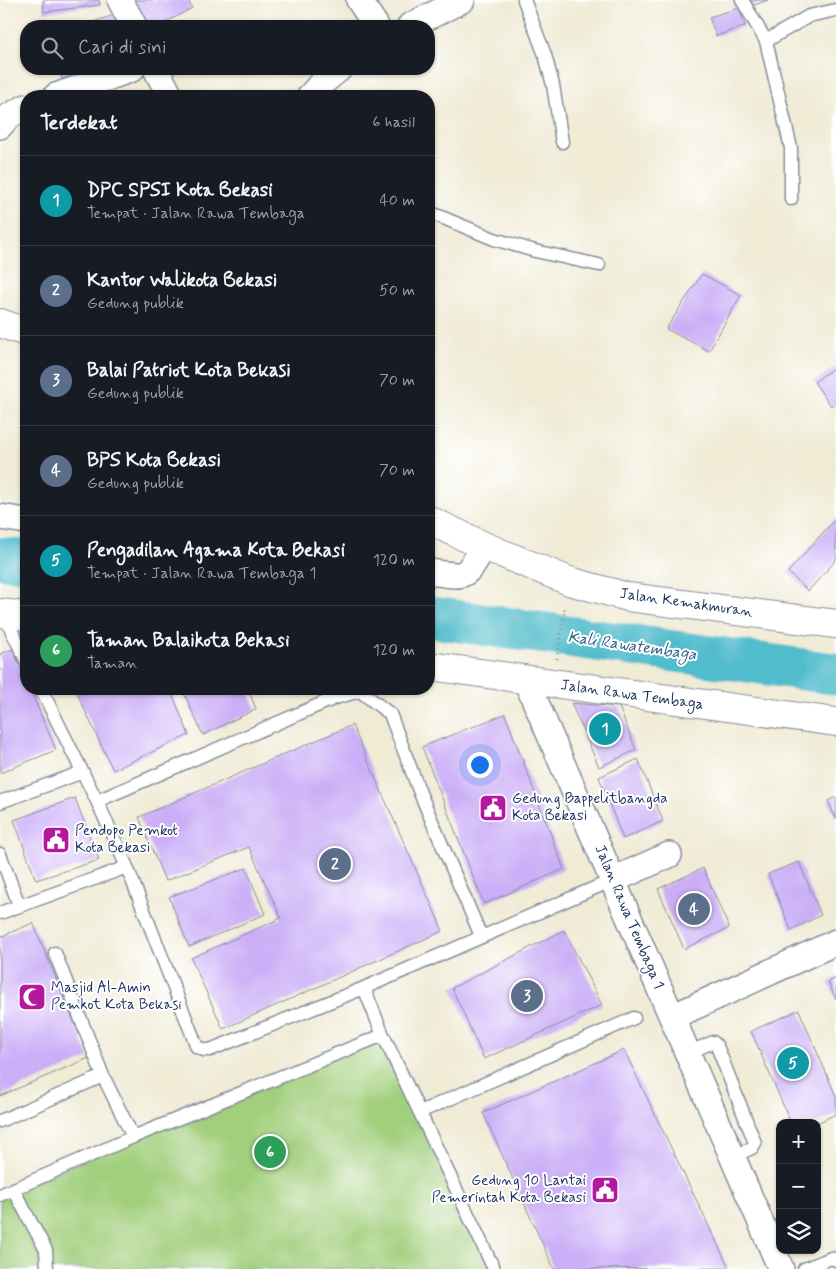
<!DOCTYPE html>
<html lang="id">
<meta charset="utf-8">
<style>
body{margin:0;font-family:Mynerve,sans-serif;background:#242831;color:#f1f3f6}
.controls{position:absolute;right:15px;bottom:15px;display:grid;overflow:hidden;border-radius:10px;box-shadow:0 1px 4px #0004}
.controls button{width:45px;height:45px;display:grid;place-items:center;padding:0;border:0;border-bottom:1px solid #363941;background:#171b24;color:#f1f3f6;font:25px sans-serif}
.you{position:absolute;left:479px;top:764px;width:18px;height:18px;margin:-12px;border:4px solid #fff;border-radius:50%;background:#1a73e8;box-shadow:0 0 0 8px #1a73e833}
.badge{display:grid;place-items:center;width:32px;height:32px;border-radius:50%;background:#d690ce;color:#fff;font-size:16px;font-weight:700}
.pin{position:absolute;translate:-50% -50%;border:2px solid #fff;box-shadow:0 1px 5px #0006}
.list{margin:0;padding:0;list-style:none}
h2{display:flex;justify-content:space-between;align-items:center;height:65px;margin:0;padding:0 20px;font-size:21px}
h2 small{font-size:16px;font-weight:400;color:#9ea1a6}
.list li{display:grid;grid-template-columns:32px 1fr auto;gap:15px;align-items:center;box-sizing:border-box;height:90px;padding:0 20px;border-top:1px solid #363941}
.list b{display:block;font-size:19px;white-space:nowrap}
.list p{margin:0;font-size:16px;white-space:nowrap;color:#9ea1a6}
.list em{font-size:16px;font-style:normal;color:#9ea1a6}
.icon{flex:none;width:28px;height:28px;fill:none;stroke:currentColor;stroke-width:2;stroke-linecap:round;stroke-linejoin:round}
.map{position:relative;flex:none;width:836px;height:1269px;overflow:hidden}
.search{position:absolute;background:#171b24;box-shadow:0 1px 4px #0004;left:20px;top:20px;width:415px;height:55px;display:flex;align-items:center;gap:12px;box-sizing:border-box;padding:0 18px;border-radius:20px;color:#9ea1a6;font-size:19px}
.panel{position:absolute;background:#171b24;box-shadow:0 1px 4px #0004;left:20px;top:90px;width:415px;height:605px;border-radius:20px}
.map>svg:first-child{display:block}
.green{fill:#a1cf7c;stroke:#5e7f6d}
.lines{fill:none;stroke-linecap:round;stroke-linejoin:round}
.river{stroke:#51bccc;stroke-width:42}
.building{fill:#cbaef7}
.service-casing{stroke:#868d9a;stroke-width:15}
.minor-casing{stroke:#868d9a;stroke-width:28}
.tertiary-casing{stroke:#868d9a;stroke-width:30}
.path{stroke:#868d9a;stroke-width:3;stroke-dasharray:1 4;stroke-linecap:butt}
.service{stroke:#fff;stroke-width:12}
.minor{stroke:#fff;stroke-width:25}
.tertiary{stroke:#fff;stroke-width:28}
.labels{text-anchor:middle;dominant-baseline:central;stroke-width:4;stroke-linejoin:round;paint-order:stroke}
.street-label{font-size:15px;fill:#1b2f5e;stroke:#fff}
.poi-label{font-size:15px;fill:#1b2f5e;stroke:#fff;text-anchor:start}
.water-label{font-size:16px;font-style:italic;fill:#2e6084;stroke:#fff}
</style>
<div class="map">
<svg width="836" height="1269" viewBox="0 0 836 1269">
<rect width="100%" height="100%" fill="#fff"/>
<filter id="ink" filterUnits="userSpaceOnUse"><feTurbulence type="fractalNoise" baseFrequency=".02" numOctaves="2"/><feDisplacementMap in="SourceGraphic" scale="10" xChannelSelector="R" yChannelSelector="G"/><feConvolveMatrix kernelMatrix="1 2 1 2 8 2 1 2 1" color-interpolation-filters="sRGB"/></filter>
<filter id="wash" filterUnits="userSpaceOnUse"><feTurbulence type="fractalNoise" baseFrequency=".0096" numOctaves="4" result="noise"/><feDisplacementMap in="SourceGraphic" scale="20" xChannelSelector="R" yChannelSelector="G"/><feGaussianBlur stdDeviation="1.12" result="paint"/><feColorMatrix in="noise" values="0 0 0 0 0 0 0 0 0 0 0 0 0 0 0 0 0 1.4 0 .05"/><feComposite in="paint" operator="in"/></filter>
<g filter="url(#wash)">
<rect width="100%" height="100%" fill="#f0ebd5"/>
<!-- green -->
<path class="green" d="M383,1035l111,234h-494v-73z"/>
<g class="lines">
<!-- river -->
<path class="river" d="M0,558l26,3
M429,617l407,57"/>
</g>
<g id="blocks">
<!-- building -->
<path class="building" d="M43,0h56l1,5 -56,7z
M134,0h54l4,8 -33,18h-11z
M743,0h25l-22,8z
M739,8l6,18 -29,10 -7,-19z
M121,13l4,13h-45z
M59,69h50l-45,15z
M702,274l39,21 -32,56 -43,-22z
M836,366v36l-5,4 -17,-24z
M836,518v42l-28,31 -20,-19z
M13,649l13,32v8h4l26,61 -56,23v-119z
M75,689h95l19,46 -76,35z
M182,689h66l8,20 -53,26z
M571,703l48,4 17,43 -37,17z
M505,714l59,155 -80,35 -62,-157z
M352,725l91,206 -220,98 -32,-71 90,-40 -32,-71 -84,34 -26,-64z
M638,759l25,62 -40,18 -24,-62z
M836,797v22l-8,-18z
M75,798l24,62 -63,20 -22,-60z
M799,862l22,53 -30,15 -23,-56z
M246,868l19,46 -76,33 -20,-50z
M703,868l26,60 -45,21 -26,-60z
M33,923l56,135 -89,38v-159z
M564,930l38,75 -118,54 -32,-71z
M836,978v21l-8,-17z
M799,1010l37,86v18l-19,9h-26l-40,-92z
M624,1050l105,218 -175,1 -71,-156z"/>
</g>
</g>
<g filter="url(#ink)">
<use href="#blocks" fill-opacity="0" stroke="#868d9a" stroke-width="1"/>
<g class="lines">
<defs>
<path id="service" d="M524,0l21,55 8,30 9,57
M742,0l24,41
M791,199v-51l-25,-107 43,-25 27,-6
M429,212l65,27 41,12 64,14
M3,613l23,47
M41,689l56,112 30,66 70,180 7,3h6l154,-62 249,-108
M97,801l238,-103 25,-7 30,23 30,79 61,143
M0,802l83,-30
M0,854l19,51
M0,913l127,-46
M55,953l48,123 30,61
M364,988l19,47 111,234
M688,1053l25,-11 4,4 38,97 -3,5 -20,9
M420,1112l214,-94
M0,1121l103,-45
M13,1189l33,61 1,19
M0,1195l133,-58 250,-102
M804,1269l27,-11 5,2"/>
<path id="minor" d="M120,0l14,26
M359,0l17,26
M410,26l52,-26
M156,69l14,27
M56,96l76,-27
M310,96l12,-13 17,-14
M0,126l9,-10 17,-9
M0,517l26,4
M429,572c38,5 35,8 55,-26
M526,680l255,589
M613,880l56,-25
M672,1017l164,-75"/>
<path id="tertiary" d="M0,323l26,9
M429,520l55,26 85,35 59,16 208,27
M0,613l26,3
M429,666l407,56"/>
</defs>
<!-- service casing -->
<use href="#service" class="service-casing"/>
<!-- minor casing -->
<use href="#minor" class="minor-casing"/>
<!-- tertiary casing -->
<use href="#tertiary" class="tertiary-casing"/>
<!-- path -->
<path class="path" d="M557,659l8,-53"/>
<!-- service -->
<use href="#service" class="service"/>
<!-- minor -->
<use href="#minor" class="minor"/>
<!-- tertiary -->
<use href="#tertiary" class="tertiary"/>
</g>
</g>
<!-- icons -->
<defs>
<symbol id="civic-square" viewBox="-11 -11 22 22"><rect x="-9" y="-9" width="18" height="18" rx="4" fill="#b5179e" stroke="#fff"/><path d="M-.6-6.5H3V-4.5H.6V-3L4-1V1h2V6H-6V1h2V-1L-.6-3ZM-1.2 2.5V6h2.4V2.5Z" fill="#fff"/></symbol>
<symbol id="mosque-square" viewBox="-11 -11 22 22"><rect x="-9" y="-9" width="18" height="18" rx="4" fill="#b5179e" stroke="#fff"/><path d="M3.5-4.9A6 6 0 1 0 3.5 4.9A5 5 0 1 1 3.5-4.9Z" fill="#fff"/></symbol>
</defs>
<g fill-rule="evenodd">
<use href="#civic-square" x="477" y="792" width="32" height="32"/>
<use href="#civic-square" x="40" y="824" width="32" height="32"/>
<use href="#mosque-square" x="16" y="981" width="32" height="32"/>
<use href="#civic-square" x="589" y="1174" width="32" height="32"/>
</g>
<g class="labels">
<!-- street labels -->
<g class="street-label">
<text transform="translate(686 603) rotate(8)">Jalan Kemakmuran</text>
<text transform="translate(632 695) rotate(8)">Jalan Rawa Tembaga</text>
<text transform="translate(629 917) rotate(67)">Jalan Rawa Tembaga 1</text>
</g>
<!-- poi labels -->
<g class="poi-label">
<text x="512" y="799">Gedung Bappelitbangda<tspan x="512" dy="17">Kota Bekasi</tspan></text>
<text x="75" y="831">Pendopo Pemkot<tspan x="75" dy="17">Kota Bekasi</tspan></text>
<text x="51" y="988">Masjid Al-Amin<tspan x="51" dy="17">Pemkot Kota Bekasi</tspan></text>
<text x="586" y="1181" text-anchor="end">Gedung 10 Lantai<tspan x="586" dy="17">Pemerintah Kota Bekasi</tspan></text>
</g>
<!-- water labels -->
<g class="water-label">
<text transform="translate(632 646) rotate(8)">Kali Rawatembaga</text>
</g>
</g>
</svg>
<div class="controls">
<button>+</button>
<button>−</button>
<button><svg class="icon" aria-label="layers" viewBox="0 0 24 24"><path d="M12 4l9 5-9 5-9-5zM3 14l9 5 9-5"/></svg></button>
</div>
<div class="you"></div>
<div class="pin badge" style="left:605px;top:729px;background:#0f9aa8">1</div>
<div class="pin badge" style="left:335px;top:864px;background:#5c6f8a">2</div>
<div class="pin badge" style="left:527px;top:996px;background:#5c6f8a">3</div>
<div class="pin badge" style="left:694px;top:909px;background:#5c6f8a">4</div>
<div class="pin badge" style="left:793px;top:1063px;background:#0f9aa8">5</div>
<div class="pin badge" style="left:270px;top:1152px;background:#2e9e5b">6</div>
<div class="search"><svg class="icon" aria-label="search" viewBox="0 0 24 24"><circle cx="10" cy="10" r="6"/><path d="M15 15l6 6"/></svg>Cari di sini</div>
<section class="panel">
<h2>Terdekat<small>6 hasil</small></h2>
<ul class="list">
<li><span class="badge" style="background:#0f9aa8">1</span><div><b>DPC SPSI Kota Bekasi</b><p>Tempat · Jalan Rawa Tembaga</p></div><em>40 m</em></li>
<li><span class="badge" style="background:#5c6f8a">2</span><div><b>Kantor Walikota Bekasi</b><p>Gedung publik</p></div><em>50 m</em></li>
<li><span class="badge" style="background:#5c6f8a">3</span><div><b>Balai Patriot Kota Bekasi</b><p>Gedung publik</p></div><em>70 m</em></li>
<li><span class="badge" style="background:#5c6f8a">4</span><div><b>BPS Kota Bekasi</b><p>Gedung publik</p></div><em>70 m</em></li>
<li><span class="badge" style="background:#0f9aa8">5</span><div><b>Pengadilan Agama Kota Bekasi</b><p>Tempat · Jalan Rawa Tembaga 1</p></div><em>120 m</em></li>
<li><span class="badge" style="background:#2e9e5b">6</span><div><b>Taman Balaikota Bekasi</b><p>Taman</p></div><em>120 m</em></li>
</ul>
</section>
</div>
